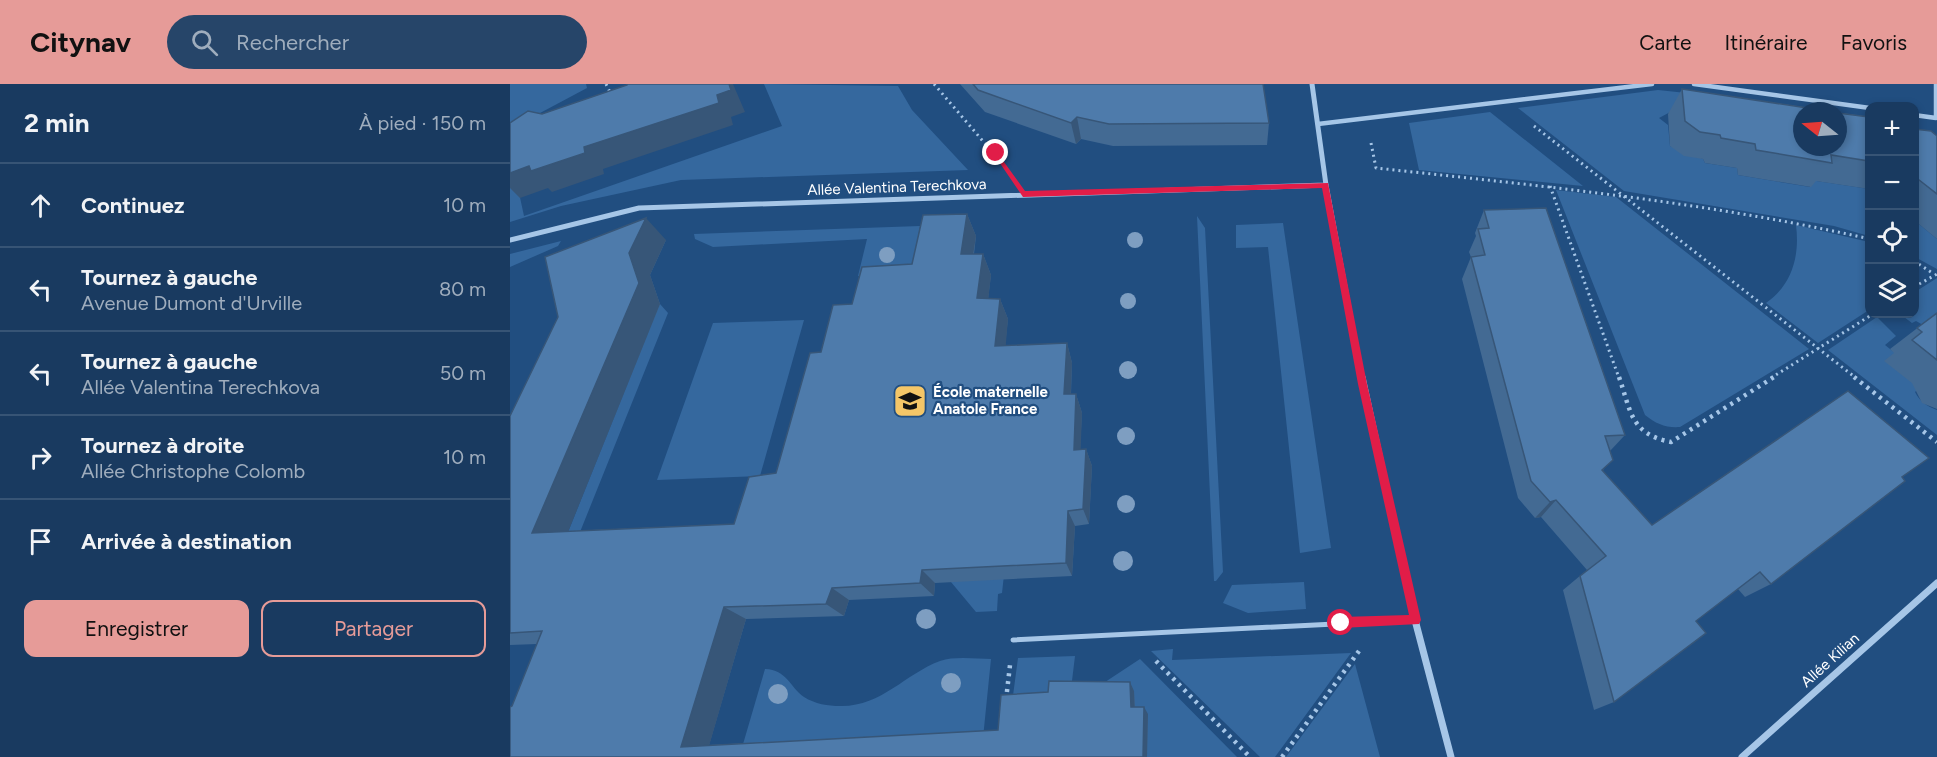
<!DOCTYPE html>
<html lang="fr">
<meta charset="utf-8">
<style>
body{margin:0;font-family:Figtree,sans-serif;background:#264569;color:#f1f3f6}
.controls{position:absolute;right:18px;top:18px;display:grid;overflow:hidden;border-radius:12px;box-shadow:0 3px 9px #0003}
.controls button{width:54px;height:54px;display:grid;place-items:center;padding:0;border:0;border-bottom:2px solid #375475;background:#193a60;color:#f1f3f6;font:30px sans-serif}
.compass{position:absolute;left:1283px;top:18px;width:54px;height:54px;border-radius:50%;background:#193a60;box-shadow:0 3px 9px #0003;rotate:287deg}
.stop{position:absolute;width:18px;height:18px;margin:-14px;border:4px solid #e11d48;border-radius:50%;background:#fff}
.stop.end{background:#e11d48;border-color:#fff;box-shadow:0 2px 6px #0008}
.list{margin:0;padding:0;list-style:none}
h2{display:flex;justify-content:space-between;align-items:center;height:78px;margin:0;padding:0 24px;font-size:26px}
h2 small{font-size:20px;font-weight:400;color:#9fadbd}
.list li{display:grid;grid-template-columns:39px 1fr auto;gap:18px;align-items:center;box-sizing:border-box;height:84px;padding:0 24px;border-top:2px solid #375475}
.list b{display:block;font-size:22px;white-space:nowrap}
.list p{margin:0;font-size:20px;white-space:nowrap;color:#9fadbd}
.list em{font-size:20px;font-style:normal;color:#9fadbd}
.actions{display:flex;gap:12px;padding:18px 24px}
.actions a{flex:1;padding:14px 0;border:2px solid #e69b98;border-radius:12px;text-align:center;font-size:21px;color:#e69b98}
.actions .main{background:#e69b98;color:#111}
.icon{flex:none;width:33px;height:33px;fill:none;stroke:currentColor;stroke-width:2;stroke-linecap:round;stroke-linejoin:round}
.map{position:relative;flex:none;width:1427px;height:673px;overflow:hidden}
header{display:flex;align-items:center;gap:36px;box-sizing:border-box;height:84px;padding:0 30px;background:#e69b98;color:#111}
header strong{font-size:28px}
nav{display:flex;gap:33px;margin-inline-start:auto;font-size:21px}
.search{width:420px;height:54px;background:#264569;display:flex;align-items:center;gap:15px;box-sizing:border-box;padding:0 21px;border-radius:33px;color:#9fadbd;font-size:22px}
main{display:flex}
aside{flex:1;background:#193a60}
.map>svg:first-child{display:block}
.green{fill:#35689e}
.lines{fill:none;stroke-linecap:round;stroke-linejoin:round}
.path-far1{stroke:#a6c6e7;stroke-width:3;stroke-dasharray:2 4;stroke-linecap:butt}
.path{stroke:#a6c6e7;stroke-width:4.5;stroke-dasharray:3 5;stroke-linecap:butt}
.service{stroke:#a6c6e7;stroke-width:5}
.pedestrian{stroke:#a6c6e7;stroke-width:4.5}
.minor-far1{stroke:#a6c6e7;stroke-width:5}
.minor{stroke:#a6c6e7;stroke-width:7}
.tree{fill:#7e9ec1}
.wall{fill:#436a93}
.shaded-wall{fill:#375678}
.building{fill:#4e7bab;stroke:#375678;stroke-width:1.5}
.route{fill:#e11d48}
.labels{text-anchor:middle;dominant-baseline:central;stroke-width:4.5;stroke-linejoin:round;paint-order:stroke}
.street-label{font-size:15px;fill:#fff;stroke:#214e80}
.poi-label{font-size:15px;font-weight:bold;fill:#fff;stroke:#214e80;text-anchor:start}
</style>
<header>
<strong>Citynav</strong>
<div class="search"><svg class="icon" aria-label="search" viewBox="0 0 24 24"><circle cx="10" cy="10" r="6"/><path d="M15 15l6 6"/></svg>Rechercher</div>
<nav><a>Carte</a><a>Itinéraire</a><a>Favoris</a></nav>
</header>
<main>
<aside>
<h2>2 min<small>À pied · 150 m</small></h2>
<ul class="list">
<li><svg class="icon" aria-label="ahead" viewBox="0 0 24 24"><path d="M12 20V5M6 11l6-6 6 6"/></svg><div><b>Continuez</b></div><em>10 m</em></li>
<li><svg class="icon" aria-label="left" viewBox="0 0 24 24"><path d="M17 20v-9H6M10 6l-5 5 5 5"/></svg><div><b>Tournez à gauche</b><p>Avenue Dumont d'Urville</p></div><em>80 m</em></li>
<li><svg class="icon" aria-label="left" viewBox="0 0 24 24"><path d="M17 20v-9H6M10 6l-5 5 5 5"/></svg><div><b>Tournez à gauche</b><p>Allée Valentina Terechkova</p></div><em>50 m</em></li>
<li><svg class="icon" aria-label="right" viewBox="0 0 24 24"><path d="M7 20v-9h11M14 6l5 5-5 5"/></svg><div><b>Tournez à droite</b><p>Allée Christophe Colomb</p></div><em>10 m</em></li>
<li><svg class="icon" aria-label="arrive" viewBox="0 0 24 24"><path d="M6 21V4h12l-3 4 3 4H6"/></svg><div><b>Arrivée à destination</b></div></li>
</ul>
<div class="actions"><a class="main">Enregistrer</a><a>Partager</a></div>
</aside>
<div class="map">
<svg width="1427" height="673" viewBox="0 0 1427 673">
<rect width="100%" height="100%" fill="#214e80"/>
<!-- green -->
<path class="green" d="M0,0h76l1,4 -77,41z
M254,0l134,2 14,24 56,60 -287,10 -120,26 -51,16v-71l14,65 258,-90z
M1148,6l66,7 -50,13 -15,8 9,7 2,21 33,13 2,4 32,5 1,7 72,12v-7l59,9v47l-35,-10 -210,-35 -106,-83z
M980,28l93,74 -164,-16 -10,-47z
M1046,106l60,7 193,152 -129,78c-14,1 -24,-3 -35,-12z
M687,132l8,12 18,344 -7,9h-2z
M1404,136l23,19v30l-22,-12z
M773,139l48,325 -31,5 -32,-306 -32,1v-23z
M1286,141l73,17v68l-51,33 -52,-40c26,-18 34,-47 30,-78z
M410,142l-9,48 -53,2 9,-37 -154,8 -18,-8 -1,-5z
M51,157l-3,5 -48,21v-13z
M1427,194v37l-14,10 -7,-4 -4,2 -12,-9h14l1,-22z
M150,220l8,9 -90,224 -16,10 92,-229 -3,-10z
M1367,233l19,19 -11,9 10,8 23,36 -3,3c5,10 12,14 22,18v25l-109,-85z
M294,236l-44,156 -103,4 56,-157z
M499,445l-7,64 -4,1 -1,17 -21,1 -30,-36z
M794,498l2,27 -58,4 -25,-10 9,-18z
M663,565l-1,11 179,-7 -76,104h-15l-109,-106z
M565,572l-4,33 -59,14 6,-45z
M481,575l-8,79 -242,13 24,-82c22,1 24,17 39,28 11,7 24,9 36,9 41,1 65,-32 100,-45 15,-5 36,-2 51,-2z
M630,575l97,98h-90l-51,-69z
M845,580l25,93h-94z"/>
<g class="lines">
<!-- path-far1 -->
<path class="path-far1" d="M96,0l5,10
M424,0l72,84
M1024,42l322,252
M861,59l5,25c166,18 331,34 494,71
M1040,102l69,192
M1404,177l20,13
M1404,203l23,-13
M1261,294l102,-64"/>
<!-- path -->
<path class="path" d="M1109,293c12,34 11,57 52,65l103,-65
M1344,293l83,65
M646,577l94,96
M496,616l4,-35
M772,673l77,-106"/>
<!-- service -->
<path class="service" d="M503,556l402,-20"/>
<!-- pedestrian -->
<path class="pedestrian" d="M1184,0l176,24
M1426,0v34
M1404,31l22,3
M808,40l334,-40"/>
<!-- minor-far1 -->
<path class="minor-far1" d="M802,0l14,101 36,193
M0,156l129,-32 687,-23"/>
<!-- minor -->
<path class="minor" d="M852,293l53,243 36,137
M1232,673l195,-174"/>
</g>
<!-- trees -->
<g class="tree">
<circle cx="625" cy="156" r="8"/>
<circle cx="377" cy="171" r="8"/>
<circle cx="618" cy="217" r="8"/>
<circle cx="618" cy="286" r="9"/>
<circle cx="616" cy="352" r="9"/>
<circle cx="616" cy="420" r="9"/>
<circle cx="613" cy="477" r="10"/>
<circle cx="416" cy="535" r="10"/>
<circle cx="441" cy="599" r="10"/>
<circle cx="268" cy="610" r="10"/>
</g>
<!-- wall -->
<path class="wall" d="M450,0h303l6,39 -2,22 -154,1 -32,-7 -5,5 -91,-32z
M1172,5l187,28v72l-53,-8 -5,6 -73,-12 -1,-7 -32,-5 -2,-4 -19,-3 -14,-10 -2,-32z
M1404,45l23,7v103l-23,-19z
M974,126l141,225 -15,16 -7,20 49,54 250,-48 -131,107 -26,13 -7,-8 -42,32 -82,81 -20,8 -31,-120 24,-20 -46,-53 -6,1 -17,-20 -56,-219 9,-22 -2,-5 7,-16 -1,-3z
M457,130l9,22 -2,18h9l8,21 -3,24h12l8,20 -3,27 62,-3 5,20 -1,31h5l6,19 -2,36h6l6,17 -3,58 -14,2 -3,50 -137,7 -1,13 -85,4 -5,16 -98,3 -37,126 289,-15 136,-39 1,16 13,7 -1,43h-637l2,-51 25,-62 -27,1v-229l48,-99 108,-77 -16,35 10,29 -92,227 166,-7 42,-51 45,-121 31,-48 60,-40z
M1427,229v96l-15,-6 -10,-20 -28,-22 10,-8 -4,-4z"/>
<!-- shaded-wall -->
<path class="shaded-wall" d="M219,0h4l12,28 -14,5 2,8 -130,44 1,5 -52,18 -4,-4 -28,10 -10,-10v-15l74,-26 133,-52z
M567,33l4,22 -5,5 -5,-21z
M457,130l9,22 -6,39 -9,-21z
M136,134l20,22 -16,35 10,29 -98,243 -30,-14 97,-280z
M473,170l8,21 -5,44 -9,-21z
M490,215l8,20 -4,47 -9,-20z
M557,259l5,20 -2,49 -6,-18z
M566,310l6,19 -2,54 -6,-17z
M576,365l6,17 -3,58 -6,-15z
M1046,416l-15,17 -6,1 15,-16z
M558,427l7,15 -3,50 -6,-13z
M412,486l13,13 -1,13 -14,-13z
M322,504l17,12 -5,16 -18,-12z
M214,523l22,12 -39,134 -26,-6z
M620,598l4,9 1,23 -4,-7z
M634,623l4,7 -1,43h-4z"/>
<!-- building -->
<path class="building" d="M117,0h102l2,6 -14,5 2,8 -135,44 1,6 -54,18 -2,-5 -19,7v-50l18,-12 14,3 85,-29z
M463,0h290l6,39 -160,1 -32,-7 -6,6 -93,-33z
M1172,5l145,22h-25v36h36v-34l31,4v44l-38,-6 1,8 -76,-13 -1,-6 -34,-6 -1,-3 -20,-3 -15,-11z
M1404,45l17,2 6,5v58l-23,-18z
M1036,124l79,227 -20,1 8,24 -11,10 50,55 196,-134 81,67 -27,19 3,4 -134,103 -11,-12 -64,49 10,12 -92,69 -34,-126 26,-20 -50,-56 -6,2 -19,-21 -60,-224 14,-2 -7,-26 11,-1 -5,-18z
M457,130l-6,40h22l-6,44 23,1 -5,47 72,-3 -3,51h12l-2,56 12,-1 -3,60 -15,2 -2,52 -144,7 -2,13 -88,5 -6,16 -102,3 -43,140 317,-17 3,-35 47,-3 1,-11 81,1 1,25h13l-1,50h-633v-50l2,-1 30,-75 -32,2v-217l48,-99 -13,-60 101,-39 -17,35 10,30 -107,250 202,-9 15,-47 27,-4 34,-120 11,-1 12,-47 19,-1 10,-37 50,-3 11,-49z
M1427,229v47l-25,-20 10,-8 -5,-4z"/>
<!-- route -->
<path class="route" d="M486,67l29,40 303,-8 39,201 54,236 -2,4 -78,4 -6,-5 6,-6 68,-2 -51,-231 -36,-196 -299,9 -30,-44z"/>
<!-- icons -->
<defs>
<symbol id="school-square" viewBox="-11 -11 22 22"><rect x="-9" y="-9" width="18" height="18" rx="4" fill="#f4c668" stroke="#214e80"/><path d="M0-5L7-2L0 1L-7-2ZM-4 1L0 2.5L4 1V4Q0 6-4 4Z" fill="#111"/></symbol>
</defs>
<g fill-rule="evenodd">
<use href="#school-square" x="381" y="298" width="38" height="38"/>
</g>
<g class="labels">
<!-- street labels -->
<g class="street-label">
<text transform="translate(387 103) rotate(-2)">Allée Valentina Terechkova</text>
<text transform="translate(1320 576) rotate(-42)">Allée Kilian</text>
</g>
<!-- poi labels -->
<g class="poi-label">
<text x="423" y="308">École maternelle<tspan x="423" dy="17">Anatole France</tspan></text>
</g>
</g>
</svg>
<div class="controls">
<button>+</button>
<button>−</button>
<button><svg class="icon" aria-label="locate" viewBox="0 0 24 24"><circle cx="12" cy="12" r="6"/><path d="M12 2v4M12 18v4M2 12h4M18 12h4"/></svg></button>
<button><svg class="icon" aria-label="layers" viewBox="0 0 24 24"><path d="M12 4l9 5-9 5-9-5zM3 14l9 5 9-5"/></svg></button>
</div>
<svg class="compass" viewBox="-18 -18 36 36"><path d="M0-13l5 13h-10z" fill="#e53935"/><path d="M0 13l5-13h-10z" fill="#9fadbd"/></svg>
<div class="stop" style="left:831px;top:539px"></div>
<div class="stop end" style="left:486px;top:69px"></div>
</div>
</main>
